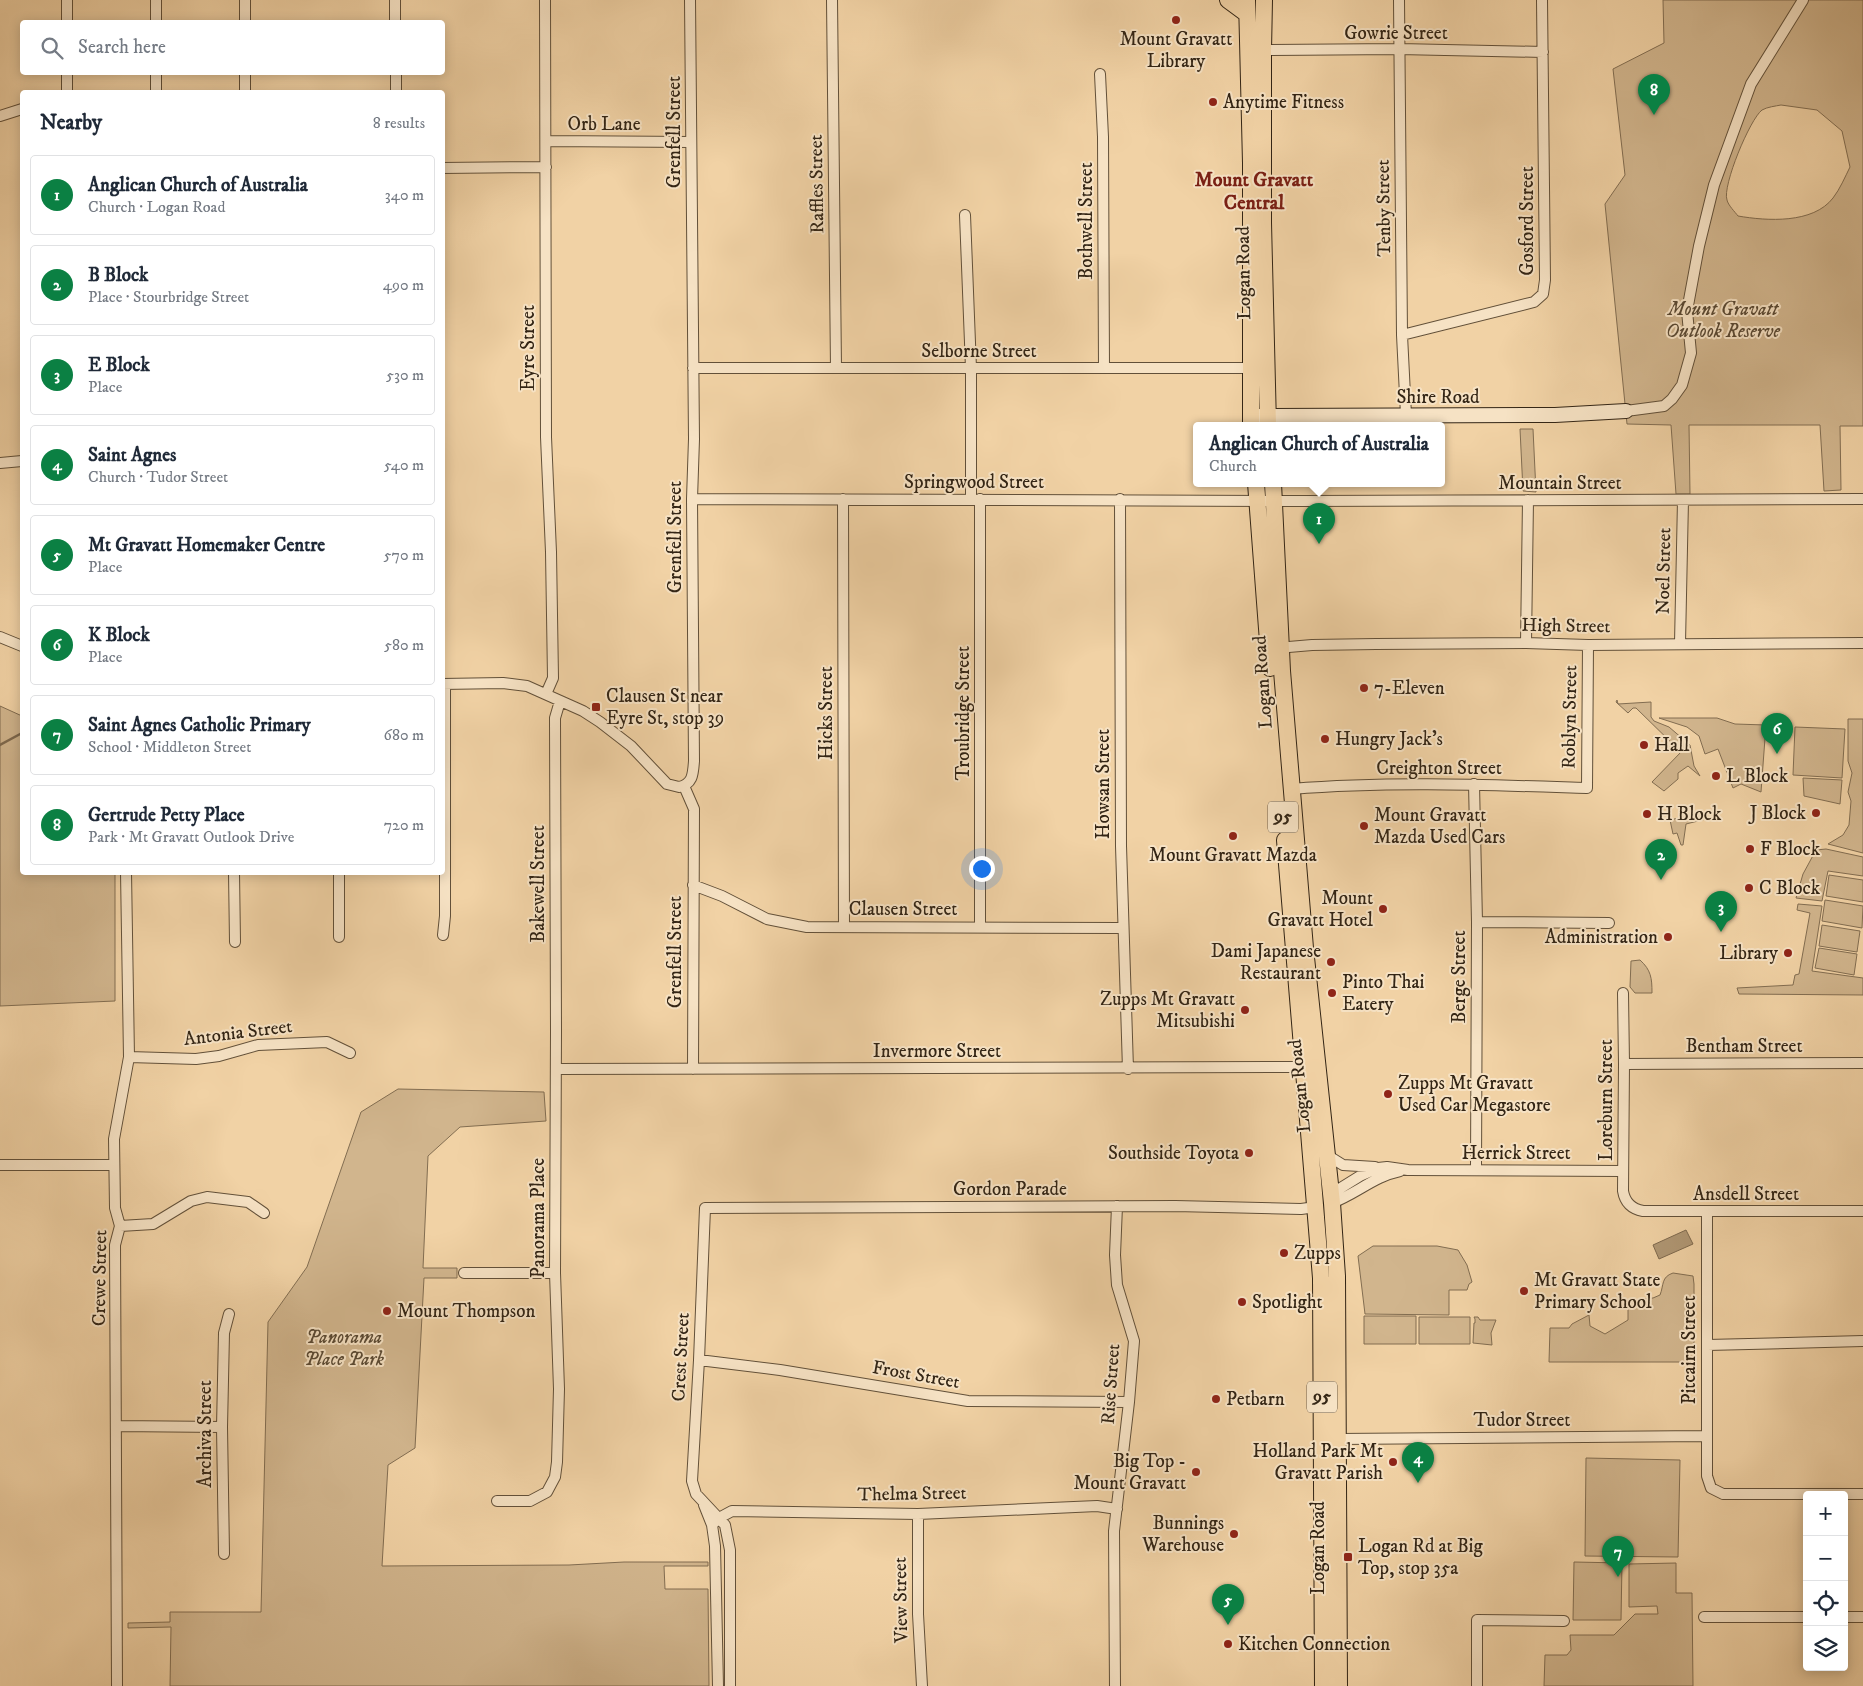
<!DOCTYPE html>
<meta charset="utf-8">
<style>
body{margin:0;font-family:"IM FELL DW Pica",serif;background:#f2f2f3;color:#1f2937}
.controls{position:absolute;right:15px;bottom:15px;display:grid;overflow:hidden;border-radius:5px;box-shadow:0 2px 12px #0003}
.controls button{width:45px;height:45px;display:grid;place-items:center;padding:0;border:0;border-bottom:1px solid #e0e1e3;background:#fff;color:#1f2937;font:25px sans-serif}
.you{position:absolute;left:981px;top:868px;width:18px;height:18px;margin:-12px;border:4px solid #fff;border-radius:50%;background:#1a73e8;box-shadow:0 0 0 8px #1a73e833}
.badge{display:grid;place-items:center;width:32px;height:32px;border-radius:50%;background:#0b8043;color:#fff;font-size:16px;font-weight:700}
.pin{position:absolute;translate:-50% -41px;filter:drop-shadow(0 1px 2px #0008)}
.pin::after{content:'';position:absolute;top:26px;width:18px;height:15px;background:inherit;clip-path:polygon(0 0,100% 0,50% 100%)}
.popup{position:absolute;left:1193px;top:422px;width:252px;height:65px;box-sizing:border-box;display:grid;place-content:center;border-radius:5px;background:#fff;filter:drop-shadow(0 1px 4px #0005);font-size:16px;white-space:nowrap;color:#747a83}
.popup b{font-size:19px;color:#1f2937}
.popup::after{content:'';position:absolute;left:50%;top:100%;margin-left:-10px;border:10px solid transparent;border-top-color:#fff}
.list{margin:0;padding:0;list-style:none}
h2{display:flex;justify-content:space-between;align-items:center;height:65px;margin:0;padding:0 20px;font-size:21px}
h2 small{font-size:16px;font-weight:400;color:#747a83}
.list li{display:grid;grid-template-columns:32px 1fr auto;gap:15px;align-items:center;box-sizing:border-box;height:80px;margin:0 10px 10px;padding:0 10px;border:1px solid #e0e1e3;border-radius:5px}
.list b{display:block;font-size:19px;white-space:nowrap}
.list p{margin:0;font-size:16px;white-space:nowrap;color:#747a83}
.list em{font-size:16px;font-style:normal;color:#747a83}
.icon{flex:none;width:28px;height:28px;fill:none;stroke:currentColor;stroke-width:2;stroke-linecap:round;stroke-linejoin:round}
.map{position:relative;flex:none;width:1863px;height:1686px;overflow:hidden}
.search{position:absolute;background:#fff;box-shadow:0 2px 12px #0003;left:20px;top:20px;width:425px;height:55px;display:flex;align-items:center;gap:12px;box-sizing:border-box;padding:0 18px;border-radius:5px;color:#747a83;font-size:19px}
.panel{position:absolute;background:#fff;box-shadow:0 2px 12px #0003;left:20px;top:90px;width:425px;height:785px;border-radius:5px}
.map>svg:first-child{display:block}
.green{fill:#d1b58d;stroke:#826d51;fill-rule:evenodd}
.water{fill:#b09774;stroke:#7e694e}
.lines{fill:none;stroke-linecap:round;stroke-linejoin:round}
.stream{stroke:#7e694e;stroke-width:2.5}
.street-casing{stroke:#625039;stroke-width:12}
.secondary-casing{stroke:#332515;stroke-width:16}
.primary-casing{stroke:#332515;stroke-width:18}
.street{stroke:#f6e2c4;stroke-width:10}
.secondary{stroke:#f6e2c4;stroke-width:14}
.primary{stroke:#f1d2a5;stroke-width:16}
.poi-dot{fill:#8f2418;stroke:#f6e2c4;stroke-width:2}
.labels{text-anchor:middle;dominant-baseline:central;stroke-width:4;stroke-linejoin:round;paint-order:stroke}
.shield{fill:#f6e2c4;stroke:#6e5e4a;stroke-width:1}
.shield-label{font-size:18px;font-weight:bold;fill:#332515}
.street-label{font-size:19px;fill:#332515;stroke:#f6e2c4}
.poi-label{font-size:19px;fill:#332515;stroke:#f6e2c4;text-anchor:start}
.park-label{font-size:19px;font-style:italic;fill:#5a4933;stroke:#f6e2c4}
.neighbourhood-label{font-size:20px;font-weight:bold;fill:#7a1f14;stroke:#f6e2c4}
</style>
<div class="map">
<svg width="1863" height="1686" viewBox="0 0 1863 1686">
<rect width="100%" height="100%" fill="#f1d2a5"/>
<filter id="stains"><feTurbulence type="fractalNoise" baseFrequency=".004" numOctaves="4"/><feColorMatrix values="0 0 0 0 .2 0 0 0 0 .09 0 0 0 0 .02 0 0 0 .5 -.17"/></filter>
<radialGradient id="worn" r=".72"><stop offset=".6" stop-color="#630" stop-opacity="0"/><stop offset="1" stop-color="#630" stop-opacity=".3"/></radialGradient>
<!-- green -->
<path class="green" d="M1663,0h200v426h-23l1,64 -17,1 -4,-66h-131l1,69h-14l-5,-69 -44,-1 -22,-220 20,-29 -12,-106 51,-26zM1781,105l36,5 25,21 8,36c-5,10 -10,22 -17,31 -20,26 -66,23 -95,18 -3,-4 -10,-11 -11,-16 -5,-14 23,-81 35,-90 5,-3 14,-4 19,-5z
M1520,429h13l3,63 -13,-1z
M1617,700l1,4 33,-2v15l3,4 15,6 21,18 4,21 6,10 -12,-10 -10,7v6l-14,12 -12,-9 29,-30 -45,-44h-3l-5,5 -12,-11z
M0,706l22,10v156l93,1v128l-115,5z
M1659,718h58l18,6 31,1 -5,67 -20,-8 -8,4 -15,-39 -13,5 -6,-18 -12,-9z
M1848,719h15v134l-35,-9 15,-9 6,-10 2,-24 -3,-9 4,-19 -4,-12z
M1795,727l50,2 -3,49 -49,-3z
M1803,778l39,2 -2,24 -36,-8z
M1700,813l6,6 -20,5 -3,21h-2l-4,-12 -4,1 -3,-14z
M1826,849l37,8v19l-35,-5 -6,30 -26,-3 7,-24 13,-24z
M1829,875l34,5v22l-37,-6z
M1825,900l38,6 -1,22 -40,-7z
M1798,904l24,2 -10,65 51,7v17l-124,-1 -2,-6 56,-3 2,-10 4,-1 11,-61 -13,-3z
M1822,925l38,6 -3,21 -38,-6z
M1819,948l38,6 -3,21 -39,-7z
M1640,960c11,10 12,18 12,33h-17l-5,-6 1,-26z
M398,1089l146,3 2,29 -86,6 -32,29 -5,112h34v10h-33l-9,170 -27,17 -6,101 187,-1 55,-3h84v4h-44l1,23h43l1,97h-539l1,-59 -43,1v-5l42,-1v-10h91l7,-290 39,-55 54,-155z
M1373,1246h64l21,4 9,15 5,17 -3,2 -2,6h-18v25l-84,-1 -7,-58z
M1673,1273l20,3 1,8v78h-145l1,-34h19l3,-4 17,-9 1,11 15,8 23,-14v-15l12,-6 13,-1 7,-3c4,-10 1,-18 13,-22z
M1364,1316h52v28h-52z
M1419,1317h51v27h-51z
M1474,1317h4l2,3h16l-5,13 1,12 -19,-2 1,-20h1v-4z
M1586,1458l94,2 -2,97 -93,-1z
M1574,1562l48,1 -1,57h-48z
M1676,1563v30h16l1,93h-149l1,-31h22l4,-5 -1,-15h44l21,-21h23l-1,-8 -28,1v-43z"/>
<!-- water -->
<path class="water" d="M1686,1230l7,14 -34,15 -6,-14z"/>
<g class="lines">
<!-- stream -->
<path class="stream" d="M0,745l22,-12"/>
<defs>
<path id="street" d="M156,0v22
M245,0v22
M395,0v22
M545,0l1,437 5,115 2,126 -7,16
M832,0l4,368
M1399,0l3,335 4,80
M67,22v-22
M1259,50l140,-1 144,3
M156,72v20
M245,72v20
M396,72v20
M1100,74l3,63 1,231
M67,92v-20
M0,116l22,-7
M546,141l145,1
M442,168l104,-1
M965,215l6,153v131
M1402,335l132,-33 9,-8 2,-14 -3,-280
M693,368h562
M1626,411l38,-5 8,-7 10,-14 9,-32 -4,-42 12,-65 15,-61 37,-101 52,-84
M0,463l22,-2
M692,499l611,2 560,-2
M843,499l1,428
M1120,499l1,347 7,223
M0,637l22,9
M1526,643l2,-143
M1680,643l3,-143
M1277,648l35,-3 64,-1 150,-1 62,2 275,-2
M442,684l61,-1 24,3 56,25 17,11 31,24 36,38 12,3c14,-3 14,-13 15,-26l-2,-262 2,-60 -4,-439
M1474,784l3,138 -1,248
M684,786l10,23 -1,260
M1292,789c98,-8 196,-4 295,-1l1,-143
M234,872l1,70
M339,872v65
M693,885l29,11 45,23 40,8 315,1
M1477,922l132,1
M980,926v-427
M443,935l2,-19v-232
M1623,993l1,71 -1,127c2,12 9,18 20,20h220
M129,1057l67,2 23,-3 39,-11 69,-3 23,11
M1624,1064l239,-1
M556,1069l752,-2
M1327,1155l16,10 32,2
M0,1165h113
M1331,1194l29,-18 18,-8 9,-1 21,3 215,1
M1332,1203c24,-9 43,-27 68,-32
M1707,1211v265l4,12 12,6h140
M120,1226l33,-2 38,-23 16,-4 41,5 16,11
M464,1273h91
M1707,1345l156,-4
M699,1360l81,10 188,31 161,1
M116,1426l106,1
M1338,1439l368,-3
M497,1501h33l17,-9 8,-15 2,-15 2,-73 -4,-116 1,-242 -1,-313 5,-17
M704,1505l8,20 3,21 3,140
M918,1514v100l4,72
M712,1525l7,-7 13,-7 186,3 179,-8 20,3
M224,1554l-2,-127 2,-94 5,-19
M1704,1617h103
M1844,1617h19
M117,1686l-2,-441 5,-19 -5,-18 -1,-69 15,-82 -3,-185
M730,1686v-136l-5,-25 -29,-31 -4,-13 7,-121 6,-152 470,-2 126,3 15,-2
M1115,1686l-1,-155 15,-129 5,-61 -17,-56 -2,-30 2,-49
M1477,1686v-66l87,1"/>
<path id="secondary" d="M1257,416l298,-1 71,-4"/>
<path id="primary" d="M1228,0l19,14
M1247,0l4,163v262
M1264,0l-1,50v173l5,202
M1256,483l14,185
M1273,483l9,188 23,277 27,255 5,73 2,410
M1285,840l36,438 2,408"/>
</defs>
<!-- street casing -->
<use href="#street" class="street-casing"/>
<!-- secondary casing -->
<use href="#secondary" class="secondary-casing"/>
<!-- primary casing -->
<use href="#primary" class="primary-casing"/>
<!-- street -->
<use href="#street" class="street"/>
<!-- secondary -->
<use href="#secondary" class="secondary"/>
<!-- primary -->
<use href="#primary" class="primary"/>
</g>
<!-- markers -->
<g class="poi-dot">
<circle cx="1176" cy="20" r="5"/>
<circle cx="1213" cy="102" r="5"/>
<circle cx="1364" cy="688" r="5"/>
<rect x="591" y="702" width="10" height="10" rx="2.5"/>
<circle cx="1325" cy="739" r="5"/>
<circle cx="1644" cy="745" r="5"/>
<circle cx="1716" cy="776" r="5"/>
<circle cx="1816" cy="813" r="5"/>
<circle cx="1647" cy="814" r="5"/>
<circle cx="1364" cy="826" r="5"/>
<circle cx="1233" cy="836" r="5"/>
<circle cx="1750" cy="849" r="5"/>
<circle cx="1749" cy="888" r="5"/>
<circle cx="1383" cy="909" r="5"/>
<circle cx="1668" cy="937" r="5"/>
<circle cx="1788" cy="953" r="5"/>
<circle cx="1331" cy="962" r="5"/>
<circle cx="1332" cy="993" r="5"/>
<circle cx="1245" cy="1010" r="5"/>
<circle cx="1388" cy="1094" r="5"/>
<circle cx="1249" cy="1153" r="5"/>
<circle cx="1284" cy="1253" r="5"/>
<circle cx="1524" cy="1291" r="5"/>
<circle cx="1242" cy="1302" r="5"/>
<circle cx="387" cy="1311" r="5"/>
<circle cx="1216" cy="1399" r="5"/>
<circle cx="1393" cy="1462" r="5"/>
<circle cx="1196" cy="1472" r="5"/>
<circle cx="1234" cy="1534" r="5"/>
<rect x="1343" y="1552" width="10" height="10" rx="2.5"/>
<circle cx="1228" cy="1644" r="5"/>
</g>
<g class="labels">
<!-- shield labels -->
<g class="shield">
<rect x="1268" y="801.5" width="30" height="31" rx="4"/>
<rect x="1307" y="1381.5" width="30" height="31" rx="4"/>
</g>
<g class="shield-label">
<text x="1283" y="817">95</text>
<text x="1322" y="1397">95</text>
</g>
<!-- street labels -->
<g class="street-label">
<text x="1396" y="33">Gowrie Street</text>
<text x="604" y="124">Orb Lane</text>
<text transform="translate(674 132) rotate(-90)">Grenfell Street</text>
<text transform="translate(817 184) rotate(-91)">Raffles Street</text>
<text transform="translate(1384 208) rotate(-91)">Tenby Street</text>
<text transform="translate(1086 221) rotate(-90)">Bothwell Street</text>
<text transform="translate(1527 221) rotate(-90)">Gosford Street</text>
<text transform="translate(1244 273) rotate(-91)">Logan Road</text>
<text transform="translate(528 348) rotate(-90)">Eyre Street</text>
<text x="979" y="351">Selborne Street</text>
<text x="1438" y="397">Shire Road</text>
<text x="974" y="482">Springwood Street</text>
<text x="1560" y="483">Mountain Street</text>
<text transform="translate(675 537) rotate(-90)">Grenfell Street</text>
<text transform="translate(1664 571) rotate(-89)">Noel Street</text>
<text transform="translate(1566 626) rotate(1)">High Street</text>
<text transform="translate(1263 682) rotate(-94)">Logan Road</text>
<text transform="translate(826 713) rotate(-90)">Hicks Street</text>
<text transform="translate(963 713) rotate(-90)">Troubridge Street</text>
<text transform="translate(1570 717) rotate(-89)">Roblyn Street</text>
<text x="1439" y="768">Creighton Street</text>
<text transform="translate(1103 784) rotate(-90)">Howsan Street</text>
<text transform="translate(538 884) rotate(-90)">Bakewell Street</text>
<text x="903" y="909">Clausen Street</text>
<text transform="translate(675 952) rotate(-90)">Grenfell Street</text>
<text transform="translate(1459 977) rotate(-90)">Berge Street</text>
<text transform="translate(238 1033) rotate(-7)">Antonia Street</text>
<text x="1744" y="1046">Bentham Street</text>
<text x="937" y="1051">Invermore Street</text>
<text transform="translate(1300 1086) rotate(-96)">Logan Road</text>
<text transform="translate(1606 1100) rotate(-90)">Loreburn Street</text>
<text x="1516" y="1153">Herrick Street</text>
<text x="1010" y="1189">Gordon Parade</text>
<text x="1746" y="1194">Ansdell Street</text>
<text transform="translate(538 1218) rotate(-90)">Panorama Place</text>
<text transform="translate(100 1278) rotate(-89)">Crewe Street</text>
<text transform="translate(1689 1350) rotate(-90)">Pitcairn Street</text>
<text transform="translate(681 1357) rotate(-87)">Crest Street</text>
<text transform="translate(916 1375) rotate(10)">Frost Street</text>
<text transform="translate(1111 1384) rotate(-86)">Rise Street</text>
<text x="1522" y="1420">Tudor Street</text>
<text transform="translate(205 1434) rotate(-90)">Archiva Street</text>
<text transform="translate(912 1494) rotate(-1)">Thelma Street</text>
<text transform="translate(1318 1548) rotate(-90)">Logan Road</text>
<text transform="translate(901 1600) rotate(-91)">View Street</text>
</g>
<!-- poi labels -->
<g class="poi-label">
<text x="1176" y="39" text-anchor="middle">Mount Gravatt<tspan x="1176" dy="22">Library</tspan></text>
<text x="1223" y="102">Anytime Fitness</text>
<text x="1374" y="688">7-Eleven</text>
<text x="606" y="696">Clausen St near<tspan x="606" dy="22">Eyre St, stop 39</tspan></text>
<text x="1335" y="739">Hungry Jack's</text>
<text x="1654" y="745">Hall</text>
<text x="1726" y="776">L Block</text>
<text x="1806" y="813" text-anchor="end">J Block</text>
<text x="1657" y="814">H Block</text>
<text x="1374" y="815">Mount Gravatt<tspan x="1374" dy="22">Mazda Used Cars</tspan></text>
<text x="1760" y="849">F Block</text>
<text x="1233" y="855" text-anchor="middle">Mount Gravatt Mazda</text>
<text x="1759" y="888">C Block</text>
<text x="1373" y="898" text-anchor="end">Mount<tspan x="1373" dy="22">Gravatt Hotel</tspan></text>
<text x="1658" y="937" text-anchor="end">Administration</text>
<text x="1321" y="951" text-anchor="end">Dami Japanese<tspan x="1321" dy="22">Restaurant</tspan></text>
<text x="1778" y="953" text-anchor="end">Library</text>
<text x="1342" y="982">Pinto Thai<tspan x="1342" dy="22">Eatery</tspan></text>
<text x="1235" y="999" text-anchor="end">Zupps Mt Gravatt<tspan x="1235" dy="22">Mitsubishi</tspan></text>
<text x="1398" y="1083">Zupps Mt Gravatt<tspan x="1398" dy="22">Used Car Megastore</tspan></text>
<text x="1239" y="1153" text-anchor="end">Southside Toyota</text>
<text x="1294" y="1253">Zupps</text>
<text x="1534" y="1280">Mt Gravatt State<tspan x="1534" dy="22">Primary School</tspan></text>
<text x="1252" y="1302">Spotlight</text>
<text x="397" y="1311">Mount Thompson</text>
<text x="1226" y="1399">Petbarn</text>
<text x="1383" y="1451" text-anchor="end">Holland Park Mt<tspan x="1383" dy="22">Gravatt Parish</tspan></text>
<text x="1186" y="1461" text-anchor="end">Big Top -<tspan x="1186" dy="22">Mount Gravatt</tspan></text>
<text x="1224" y="1523" text-anchor="end">Bunnings<tspan x="1224" dy="22">Warehouse</tspan></text>
<text x="1358" y="1546">Logan Rd at Big<tspan x="1358" dy="22">Top, stop 35a</tspan></text>
<text x="1238" y="1644">Kitchen Connection</text>
</g>
<!-- park labels -->
<g class="park-label">
<text x="1723" y="309">Mount Gravatt<tspan x="1723" dy="22">Outlook Reserve</tspan></text>
<text x="344" y="1337">Panorama<tspan x="344" dy="22">Place Park</tspan></text>
</g>
<!-- neighbourhood labels -->
<g class="neighbourhood-label">
<text x="1254" y="180">Mount Gravatt<tspan x="1254" dy="23">Central</tspan></text>
</g>
</g>
<rect width="100%" height="100%" filter="url(#stains)"/>
<rect width="100%" height="100%" fill="url(#worn)"/>
</svg>
<div class="controls">
<button>+</button>
<button>−</button>
<button><svg class="icon" aria-label="locate" viewBox="0 0 24 24"><circle cx="12" cy="12" r="6"/><path d="M12 2v4M12 18v4M2 12h4M18 12h4"/></svg></button>
<button><svg class="icon" aria-label="layers" viewBox="0 0 24 24"><path d="M12 4l9 5-9 5-9-5zM3 14l9 5 9-5"/></svg></button>
</div>
<div class="you"></div>
<div class="pin badge" style="left:1319px;top:544px">1</div>
<div class="popup"><b>Anglican Church of Australia</b>Church</div>
<div class="pin badge" style="left:1661px;top:880px">2</div>
<div class="pin badge" style="left:1721px;top:932px">3</div>
<div class="pin badge" style="left:1418px;top:1483px">4</div>
<div class="pin badge" style="left:1228px;top:1625px">5</div>
<div class="pin badge" style="left:1777px;top:754px">6</div>
<div class="pin badge" style="left:1618px;top:1577px">7</div>
<div class="pin badge" style="left:1654px;top:115px">8</div>
<div class="search"><svg class="icon" aria-label="search" viewBox="0 0 24 24"><circle cx="10" cy="10" r="6"/><path d="M15 15l6 6"/></svg>Search here</div>
<section class="panel">
<h2>Nearby<small>8 results</small></h2>
<ul class="list">
<li><span class="badge">1</span><div><b>Anglican Church of Australia</b><p>Church · Logan Road</p></div><em>340 m</em></li>
<li><span class="badge">2</span><div><b>B Block</b><p>Place · Stourbridge Street</p></div><em>490 m</em></li>
<li><span class="badge">3</span><div><b>E Block</b><p>Place</p></div><em>530 m</em></li>
<li><span class="badge">4</span><div><b>Saint Agnes</b><p>Church · Tudor Street</p></div><em>540 m</em></li>
<li><span class="badge">5</span><div><b>Mt Gravatt Homemaker Centre</b><p>Place</p></div><em>570 m</em></li>
<li><span class="badge">6</span><div><b>K Block</b><p>Place</p></div><em>580 m</em></li>
<li><span class="badge">7</span><div><b>Saint Agnes Catholic Primary</b><p>School · Middleton Street</p></div><em>680 m</em></li>
<li><span class="badge">8</span><div><b>Gertrude Petty Place</b><p>Park · Mt Gravatt Outlook Drive</p></div><em>720 m</em></li>
</ul>
</section>
</div>
